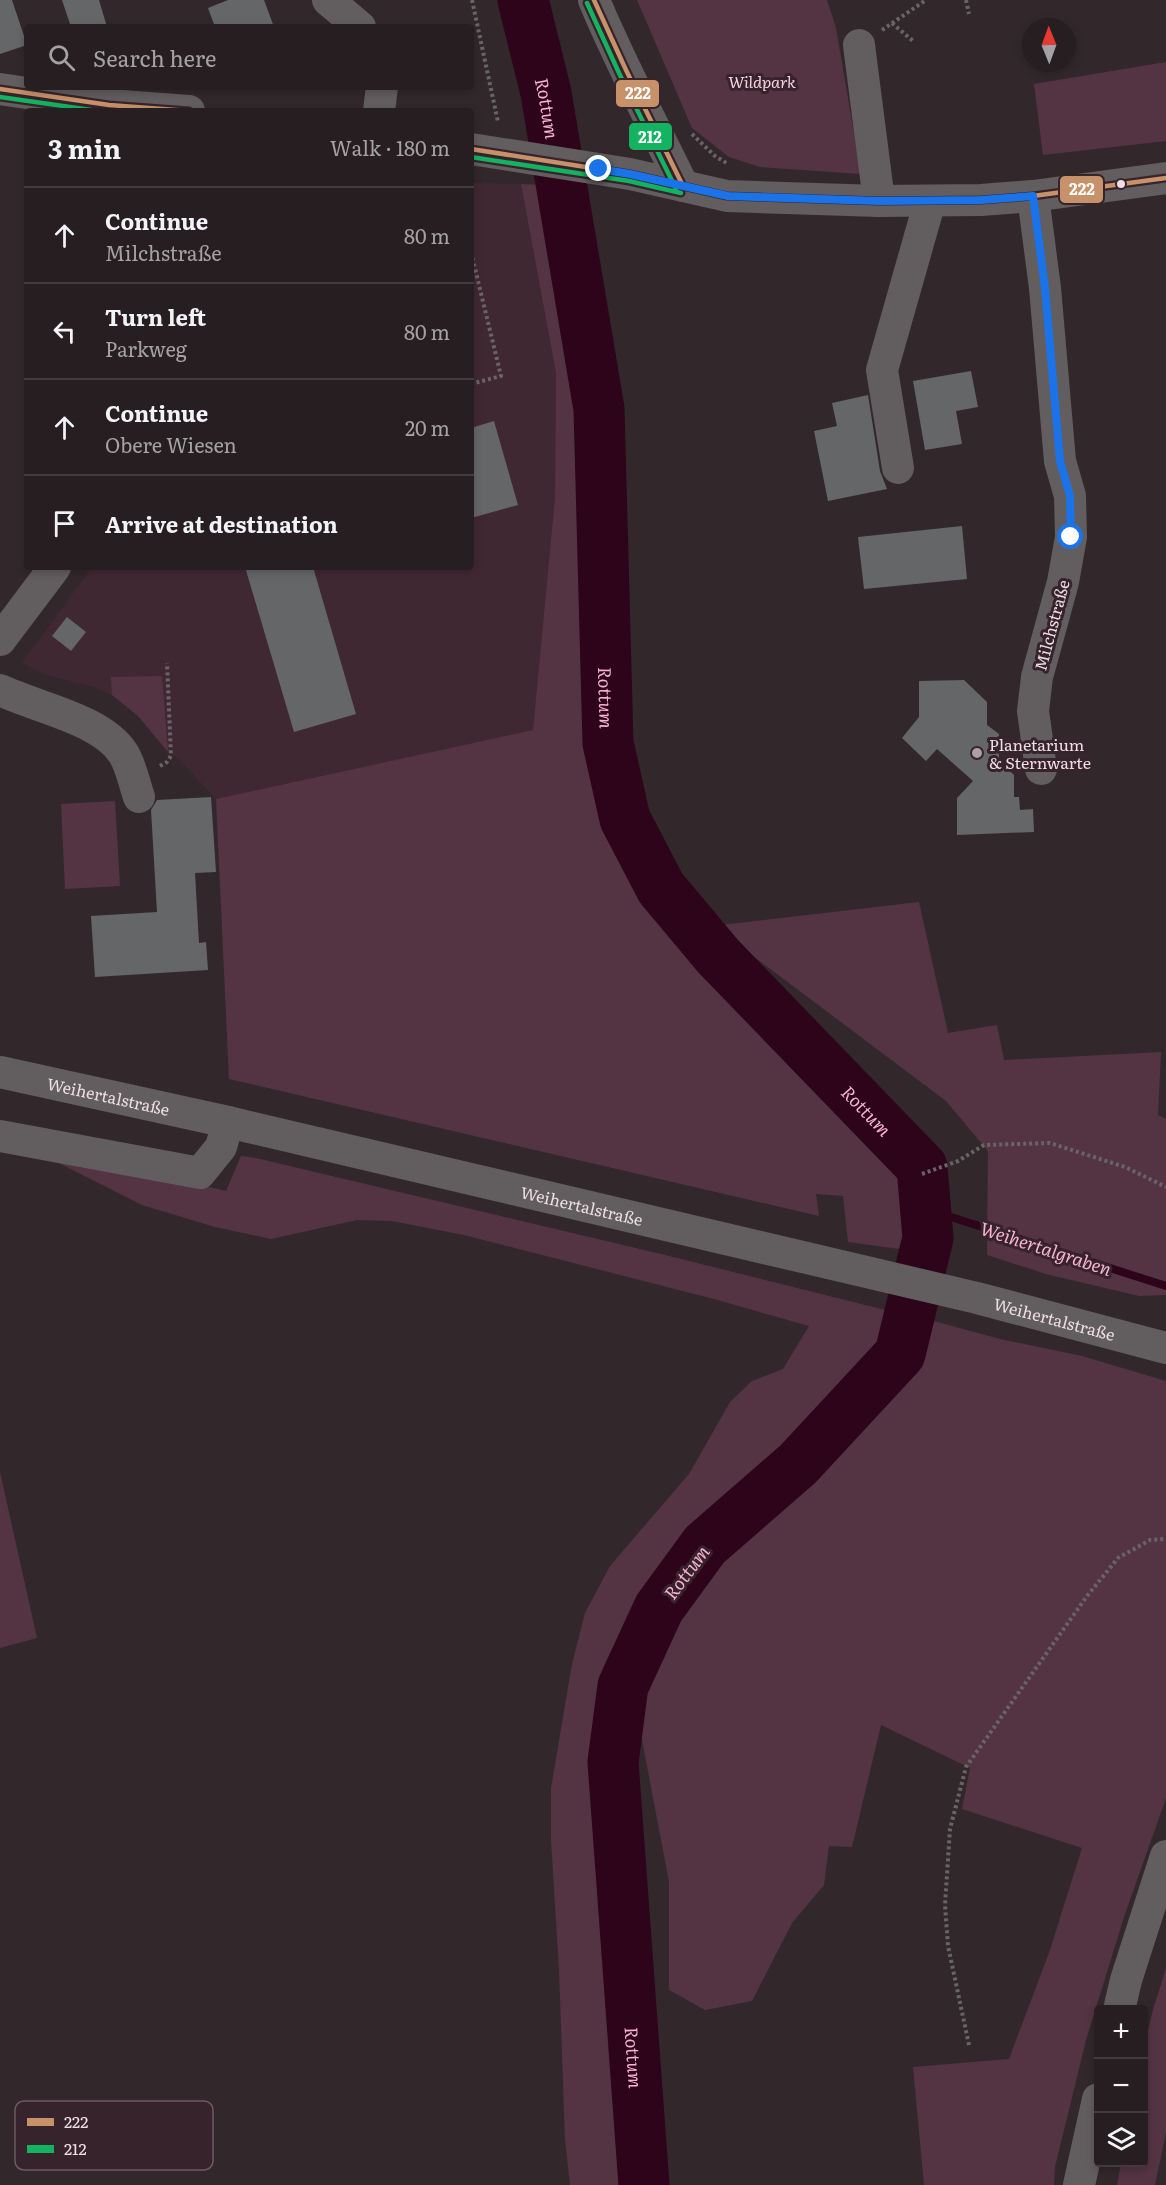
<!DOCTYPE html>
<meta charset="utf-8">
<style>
body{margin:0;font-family:Literata,serif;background:#2e272a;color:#f1f3f6}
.controls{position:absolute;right:18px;bottom:18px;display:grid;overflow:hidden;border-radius:6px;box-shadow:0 3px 9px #0003}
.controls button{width:54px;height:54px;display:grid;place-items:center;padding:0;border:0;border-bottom:2px solid #423c3f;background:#261e21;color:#f1f3f6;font:30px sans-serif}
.compass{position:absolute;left:1022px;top:18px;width:54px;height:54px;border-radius:50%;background:#261e21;box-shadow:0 3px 9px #0003;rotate:359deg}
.stop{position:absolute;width:18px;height:18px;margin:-14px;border:4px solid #1a73e8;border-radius:50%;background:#fff}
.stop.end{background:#1a73e8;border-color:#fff;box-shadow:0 2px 6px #0008}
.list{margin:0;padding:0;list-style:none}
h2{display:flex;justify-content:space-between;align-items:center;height:78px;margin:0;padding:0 24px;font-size:26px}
h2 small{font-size:20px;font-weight:400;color:#a4a2a5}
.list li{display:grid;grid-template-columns:39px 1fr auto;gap:18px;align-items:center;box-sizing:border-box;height:96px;padding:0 24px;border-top:2px solid #423c3f}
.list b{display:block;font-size:22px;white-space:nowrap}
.list p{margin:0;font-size:20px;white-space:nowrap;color:#a4a2a5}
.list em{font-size:20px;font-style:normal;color:#a4a2a5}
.icon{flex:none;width:33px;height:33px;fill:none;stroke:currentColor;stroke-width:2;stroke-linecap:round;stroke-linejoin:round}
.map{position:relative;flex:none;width:1166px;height:2185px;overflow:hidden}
.search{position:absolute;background:#261e21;box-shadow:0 3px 9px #0003;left:24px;top:24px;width:450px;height:66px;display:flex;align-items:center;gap:15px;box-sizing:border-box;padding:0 21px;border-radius:6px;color:#a4a2a5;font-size:22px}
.panel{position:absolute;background:#261e21;box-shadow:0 3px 9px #0003;left:24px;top:108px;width:450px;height:462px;border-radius:6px}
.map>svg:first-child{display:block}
.built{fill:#402832}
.green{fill:#543442}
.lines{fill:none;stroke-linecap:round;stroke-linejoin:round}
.stream{stroke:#2d041a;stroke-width:8}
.river{stroke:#2d041a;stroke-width:51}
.building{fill:#646668}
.path{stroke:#696466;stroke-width:4;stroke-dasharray:3 3;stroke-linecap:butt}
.minor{stroke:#625d5f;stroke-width:32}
.bus-1-casing{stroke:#37232b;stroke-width:9}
.bus-2-casing{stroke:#37232b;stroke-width:9}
.bus-1{stroke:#c7916a;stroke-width:4.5}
.bus-2{stroke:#13b361;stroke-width:4.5}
.route{stroke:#1a73e8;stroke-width:8}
.bus-dot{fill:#ecdee4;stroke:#37232b;stroke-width:2}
.poi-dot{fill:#ab9ea4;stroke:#37232b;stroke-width:2}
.labels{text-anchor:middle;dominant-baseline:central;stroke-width:6;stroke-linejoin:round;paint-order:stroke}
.park-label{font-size:16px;font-style:italic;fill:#f4d1de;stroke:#37232b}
.street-label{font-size:16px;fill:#ecdee4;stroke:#37232b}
.poi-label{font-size:16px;fill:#ecdee4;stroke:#37232b;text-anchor:start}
.water-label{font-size:18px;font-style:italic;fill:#f8b3d0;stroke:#37232b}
.key{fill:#37232b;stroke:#6d5b62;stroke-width:1.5}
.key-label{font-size:16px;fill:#ecdee4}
.line-badge{stroke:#37232b;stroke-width:2}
.badge-label{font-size:16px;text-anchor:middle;font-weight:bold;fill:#fff}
</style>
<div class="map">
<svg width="1166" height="2185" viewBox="0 0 1166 2185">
<rect width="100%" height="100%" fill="#32282c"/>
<!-- built -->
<path class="built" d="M471,183l50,1 35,189 -1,124 -22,233 -317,69 -37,-40 -11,-7 -30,-36 -26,-21 -18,-8 -51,-13 -21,-11 70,-96h379z"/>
<!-- green -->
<path class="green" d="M637,0h190l9,28 25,146 -101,-7 -31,-10 -37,-29z
M1166,62v79l-123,14 -9,-71z
M521,184l22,1 29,151 14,93 6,105 2,172 14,125 25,56 61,79 208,203 5,23v58l-59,-8 -5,-46 -27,-2 3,22 -590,-137 -13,-280 317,-69 22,-233 1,-124z
M162,676l6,76 -30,-36 -26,-21 -1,-18z
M115,801l5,85 -55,3 -4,-85z
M919,902l29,131 49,-8 7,35 157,-8 -3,63 8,4v176l-27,1 -93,-22 -59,-19 1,-104 -42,-50 -233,-175z
M241,1156l15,2 405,96 244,61 -24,34 -69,68 -36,45 -68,67 -36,42 -33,42 -24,58 -11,49 -3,63v118l27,284h-58l-5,-45 -6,-171 -8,-129v-52l21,-124 13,-51 25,-47 79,-92 41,-72 22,-21 31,-12 26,-43 -95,-27 -250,-64 -72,-14 -35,-1 -86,19 -56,-12 -73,-22 -93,-47 92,13 85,20z
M930,1320l70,19 82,17 84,25v417l-42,119 -38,123 -31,127 -1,18h-130l-11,-118 96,-8 41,-109 32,-102 -120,-39 8,-41 -89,-43 -29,122 -23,-1 -5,39 -32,38 -40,78 -47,9 -36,-20v-108l-33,-174 14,-51 49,-85 48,-47 134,-124 38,-49z
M0,1472l37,166 -37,10z
M1166,1968v164l-11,53h-38l4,-22 23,-1v-112l8,-37z"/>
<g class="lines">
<!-- stream -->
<path class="stream" d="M926,1209l240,77"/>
<!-- river -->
<path class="river" id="s1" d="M523,0l23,93 53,316 9,334 17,76 36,69 57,68 204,211 6,71 -28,116 -102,110 -93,81 -46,63 -36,78 -10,76 31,423"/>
</g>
<!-- building -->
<path class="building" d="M0,0h12l15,45 -27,9z
M62,0h37l8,27h-36z
M228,0h36l10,27h-59l-7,-19z
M971,371l7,36 -22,4 6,33 -37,6 -12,-69z
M868,395l12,76 7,18 -59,12 -14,-70 23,-5 -5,-23z
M494,421l24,84 -47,13v-90z
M962,526l5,53 -103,10 -6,-52z
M245,567h68l43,147 -62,18z
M67,617l19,15 -15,19 -19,-15z
M964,680l23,22v23l12,9v27l15,14v22h5l1,13 13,-1 1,23 -77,3v-37l16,-17 -36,-32 -11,12 -24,-23 17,-21v-36z
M211,797l5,75 -21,1 4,70 7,-1 2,28 -113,7 -4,-61 66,-4 -6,-102 6,-10z"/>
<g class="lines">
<!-- path -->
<path class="path" d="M472,0l26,122
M966,0l3,14
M892,23l21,18
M882,30l44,-30
M692,134l23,22 13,8
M471,252l30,124 -30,8
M160,766l7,-4 4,-6 -4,-93
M922,1174l36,-13 26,-16 66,-2 75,24 41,20
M969,2045l-21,-99 -3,-41 5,-76 16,-62 121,-171 31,-38 32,-18 16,-1"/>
<!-- minor -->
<g class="minor">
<path d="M328,0l32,27"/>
<path d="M594,0c26,63 59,124 89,186"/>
<path d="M859,45l20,156"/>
<path d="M0,89l109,16 80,6"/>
<path d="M379,111l3,-24"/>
<path d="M471,149l159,25 97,22 152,5 102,-1 52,-4 133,-18"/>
<path d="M1033,196l12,92 15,173 10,35 1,41 -8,45 -26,95 -4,34 8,58"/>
<path d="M898,468l-16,-98 48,-169"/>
<path d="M0,640l55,-73"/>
<path d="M0,690c35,17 101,29 123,63 8,12 11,30 16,44"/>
<path id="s2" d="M0,1072l228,50 749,176 189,50"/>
<path d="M0,1136l200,37 21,-26 7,-25"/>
<path d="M1119,2010l7,-30 40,-124"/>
<path d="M1079,2185l19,-86"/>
</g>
<defs>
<path id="bus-1" d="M594,0l32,70 57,116
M0,89l109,16 80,6
M471,149l159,25 97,22 152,5 102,-1 52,-4 133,-18"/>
<path id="bus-2" d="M587,3l32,70 57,116
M0,97l98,14
M471,157l158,24 52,12"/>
</defs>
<!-- bus-1 casing -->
<use href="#bus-1" class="bus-1-casing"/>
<!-- bus-2 casing -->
<use href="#bus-2" class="bus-2-casing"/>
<!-- bus-1 -->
<use href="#bus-1" class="bus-1"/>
<!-- bus-2 -->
<use href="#bus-2" class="bus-2"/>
</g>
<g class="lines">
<!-- route -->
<path class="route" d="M599,169l31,5 98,22 151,5 102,-1 52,-4 12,92 15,173 10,35 1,41"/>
</g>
<!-- markers -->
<circle class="bus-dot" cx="1121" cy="184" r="5"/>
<circle class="poi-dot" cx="977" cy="753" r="6"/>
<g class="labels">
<!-- park labels -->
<g class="park-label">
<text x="762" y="81">Wildpark</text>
</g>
<!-- street labels -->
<g class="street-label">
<text transform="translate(1051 625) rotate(-75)">Milchstraße</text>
<text stroke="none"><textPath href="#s2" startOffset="111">Weihertalstraße</textPath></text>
<text stroke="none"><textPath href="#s2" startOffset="597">Weihertalstraße</textPath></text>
<text stroke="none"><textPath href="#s2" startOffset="1083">Weihertalstraße</textPath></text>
</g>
<!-- poi labels -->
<g class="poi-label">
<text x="989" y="744">Planetarium<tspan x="989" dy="18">&amp; Sternwarte</tspan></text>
</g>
<!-- water labels -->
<g class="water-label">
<text stroke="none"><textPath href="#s1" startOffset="111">Rottum</textPath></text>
<text stroke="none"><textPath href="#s1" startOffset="705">Rottum</textPath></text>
<text stroke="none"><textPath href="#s1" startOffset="1209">Rottum</textPath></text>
<text transform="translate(1046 1248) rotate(18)">Weihertalgraben</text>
<text transform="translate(686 1572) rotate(-53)">Rottum</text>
<text stroke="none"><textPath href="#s1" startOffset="2289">Rottum</textPath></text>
</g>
</g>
<!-- legend -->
<rect x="15" y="2101" width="198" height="69" rx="9" class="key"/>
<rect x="27" y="2118" width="27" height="8" fill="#c7916a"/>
<rect x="27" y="2145" width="27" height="8" fill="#13b361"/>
<g class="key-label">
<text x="64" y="2128">222</text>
<text x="64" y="2155">212</text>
</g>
<g class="line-badge">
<rect x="615" y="79" width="45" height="29" rx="6" fill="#c7916a"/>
<rect x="628" y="122" width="45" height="29" rx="6" fill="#13b361"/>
<rect x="1059" y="175" width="45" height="29" rx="6" fill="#c7916a"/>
</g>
<g class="badge-label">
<text x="638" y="99">222</text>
<text x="650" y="143">212</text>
<text x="1082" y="195">222</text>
</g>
</svg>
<div class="controls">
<button>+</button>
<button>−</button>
<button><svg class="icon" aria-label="layers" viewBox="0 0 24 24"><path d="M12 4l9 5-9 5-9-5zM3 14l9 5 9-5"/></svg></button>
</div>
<svg class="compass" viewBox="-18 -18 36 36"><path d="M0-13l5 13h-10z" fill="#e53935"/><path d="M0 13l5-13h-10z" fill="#a4a2a5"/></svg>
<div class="stop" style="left:1071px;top:537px"></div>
<div class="stop end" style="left:599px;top:169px"></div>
<div class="search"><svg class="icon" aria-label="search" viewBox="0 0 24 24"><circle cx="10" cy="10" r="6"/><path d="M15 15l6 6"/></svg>Search here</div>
<section class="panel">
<h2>3 min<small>Walk · 180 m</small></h2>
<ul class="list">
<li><svg class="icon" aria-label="ahead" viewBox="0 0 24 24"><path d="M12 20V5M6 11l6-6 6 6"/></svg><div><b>Continue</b><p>Milchstraße</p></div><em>80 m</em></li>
<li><svg class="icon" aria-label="left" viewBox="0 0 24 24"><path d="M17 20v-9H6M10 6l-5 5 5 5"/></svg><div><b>Turn left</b><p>Parkweg</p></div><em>80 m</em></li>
<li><svg class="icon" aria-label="ahead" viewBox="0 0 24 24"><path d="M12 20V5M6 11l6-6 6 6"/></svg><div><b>Continue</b><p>Obere Wiesen</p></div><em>20 m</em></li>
<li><svg class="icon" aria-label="arrive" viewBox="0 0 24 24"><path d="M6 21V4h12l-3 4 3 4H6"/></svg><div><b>Arrive at destination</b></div></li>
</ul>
</section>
</div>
